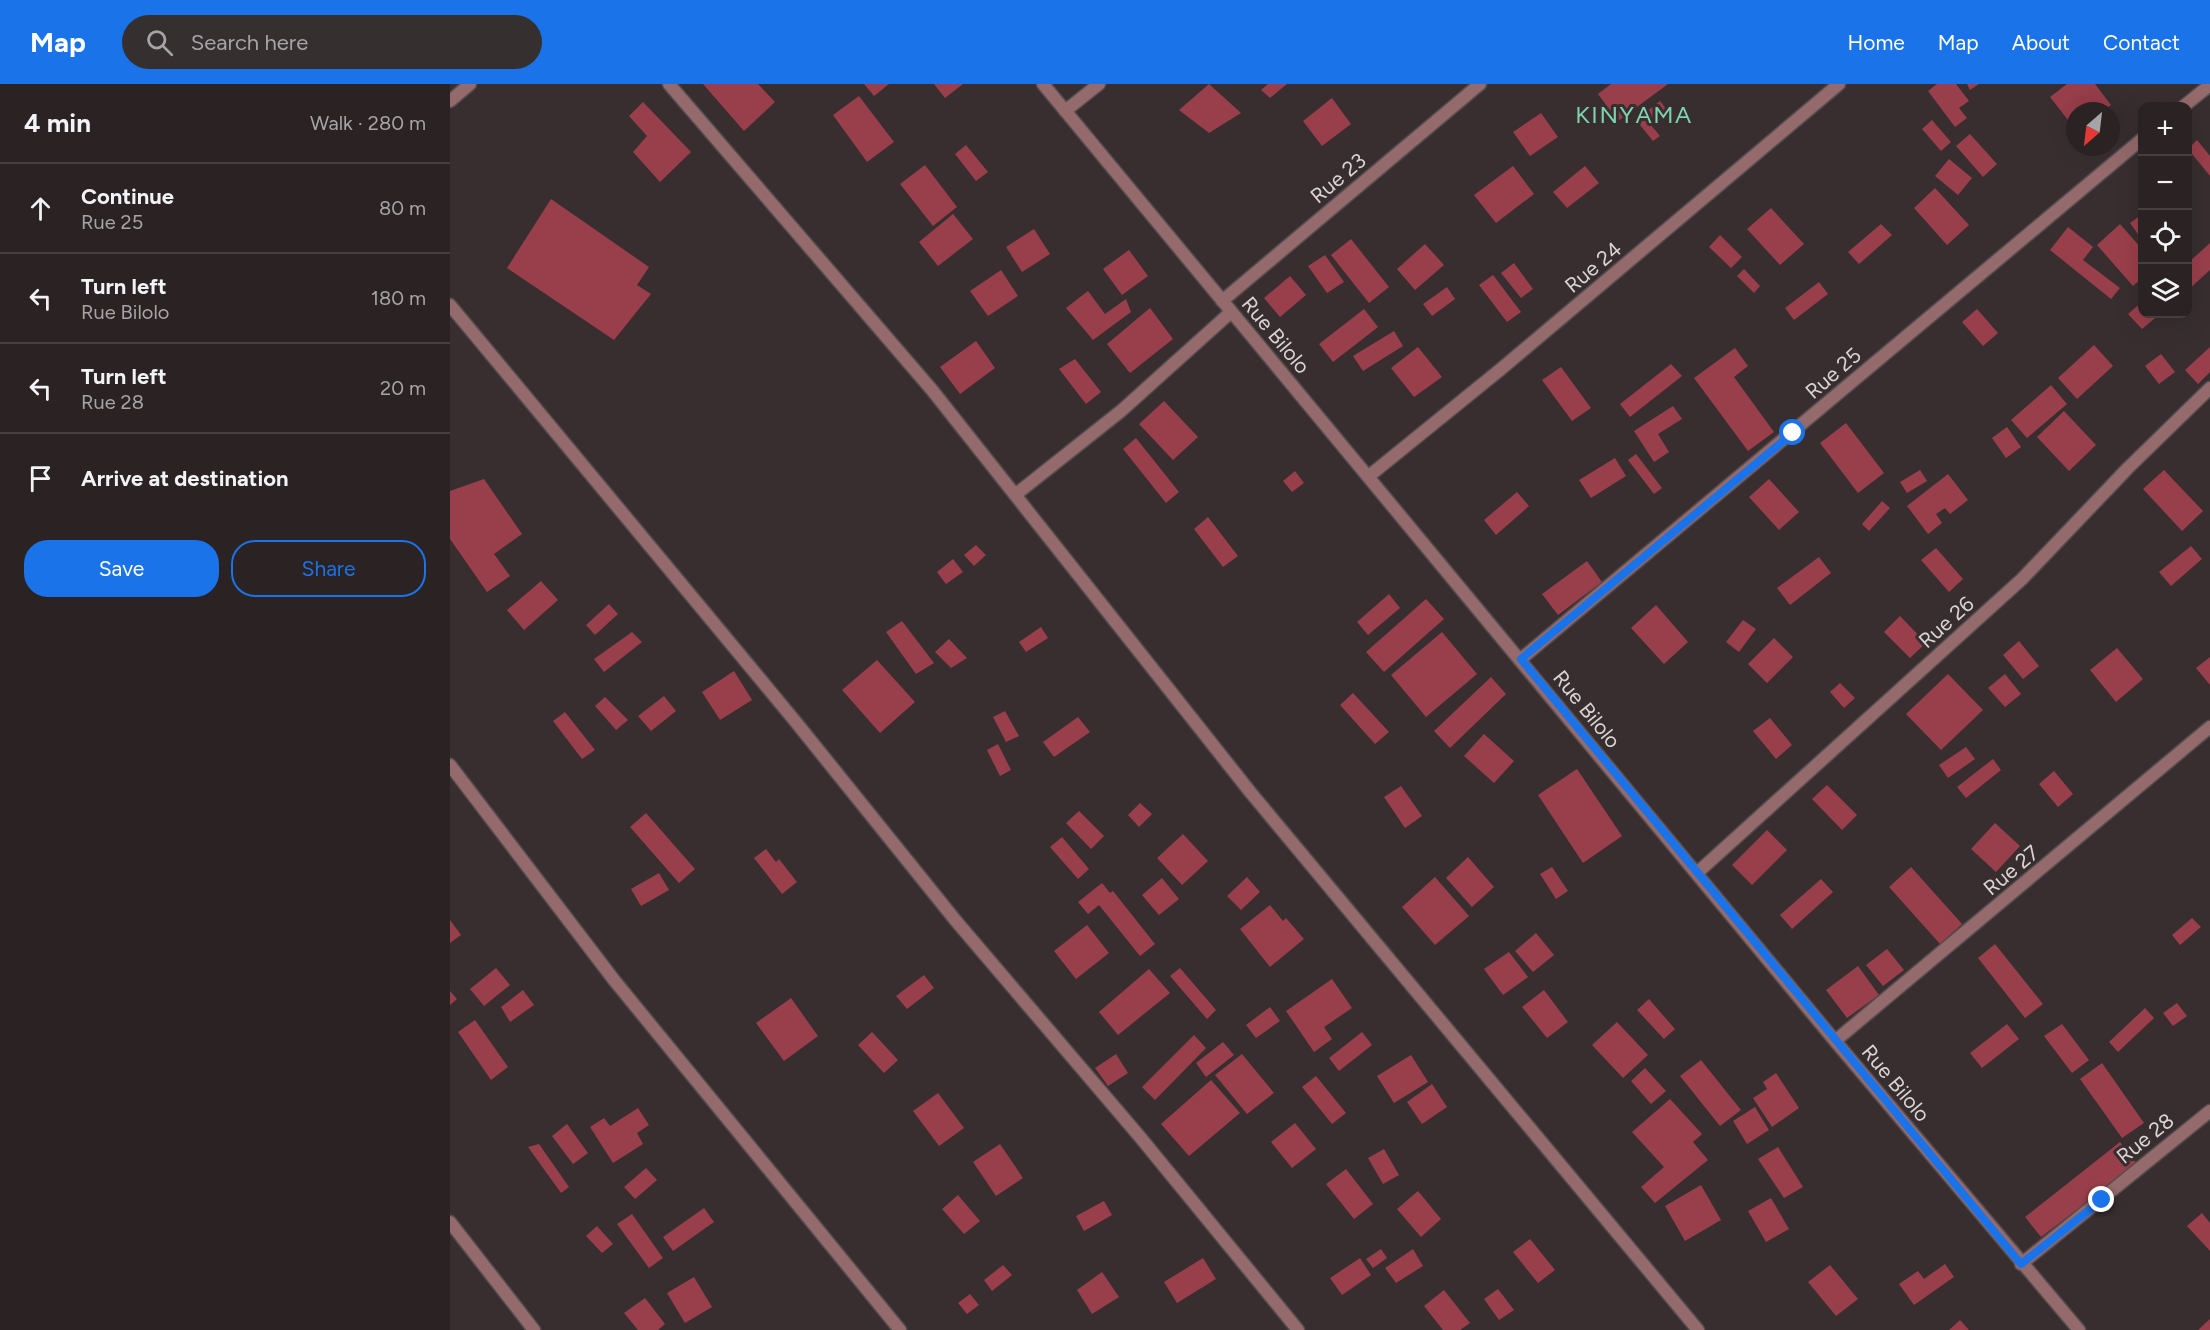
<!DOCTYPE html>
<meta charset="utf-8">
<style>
body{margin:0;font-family:Figtree,sans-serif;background:#362f30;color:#f1f3f6}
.controls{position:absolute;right:18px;top:18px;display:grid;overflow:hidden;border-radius:12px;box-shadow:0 6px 24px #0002}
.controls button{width:54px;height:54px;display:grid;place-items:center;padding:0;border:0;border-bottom:2px solid #463f41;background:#2a2223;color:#f1f3f6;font:30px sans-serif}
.compass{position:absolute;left:1616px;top:18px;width:54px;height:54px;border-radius:50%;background:#2a2223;box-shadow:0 6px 24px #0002;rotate:208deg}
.stop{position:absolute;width:18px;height:18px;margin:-14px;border:4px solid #1a73e8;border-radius:50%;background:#fff}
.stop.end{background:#1a73e8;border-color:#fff;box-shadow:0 2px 6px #0008}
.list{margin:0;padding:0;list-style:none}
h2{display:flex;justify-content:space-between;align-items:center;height:78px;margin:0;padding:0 24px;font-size:26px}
h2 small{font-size:20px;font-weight:400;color:#a5a4a6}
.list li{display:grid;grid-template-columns:39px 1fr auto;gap:18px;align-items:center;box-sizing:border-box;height:90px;padding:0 24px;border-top:2px solid #463f41}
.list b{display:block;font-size:22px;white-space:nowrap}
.list p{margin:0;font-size:20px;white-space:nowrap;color:#a5a4a6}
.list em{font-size:20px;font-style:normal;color:#a5a4a6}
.actions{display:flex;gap:12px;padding:18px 24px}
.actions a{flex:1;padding:14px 0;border:2px solid #1a73e8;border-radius:24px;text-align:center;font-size:21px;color:#1a73e8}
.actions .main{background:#1a73e8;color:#fff}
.icon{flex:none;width:33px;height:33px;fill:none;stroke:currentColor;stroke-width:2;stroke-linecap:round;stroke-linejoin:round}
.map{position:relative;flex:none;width:1760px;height:1246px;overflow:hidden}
header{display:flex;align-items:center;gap:36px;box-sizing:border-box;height:84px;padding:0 30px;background:#1a73e8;color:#fff}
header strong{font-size:28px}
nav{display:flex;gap:33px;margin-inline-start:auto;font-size:21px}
.search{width:420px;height:54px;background:#362f30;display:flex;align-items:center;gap:15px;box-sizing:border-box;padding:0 21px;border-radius:33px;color:#a5a4a6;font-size:22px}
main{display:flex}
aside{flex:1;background:#2a2223}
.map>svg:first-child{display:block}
.building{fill:#993f4b}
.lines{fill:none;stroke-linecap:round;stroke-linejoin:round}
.street-casing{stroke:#554c4d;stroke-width:15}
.street{stroke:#946a6c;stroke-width:12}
.route{stroke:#1a73e8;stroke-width:8}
.labels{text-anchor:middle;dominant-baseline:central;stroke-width:6;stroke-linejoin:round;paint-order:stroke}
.street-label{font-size:21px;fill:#dad4d5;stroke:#382e2f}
.quarter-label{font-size:24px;letter-spacing:1.5px;fill:#7ed4af;stroke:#382e2f}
</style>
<header>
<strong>Map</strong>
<div class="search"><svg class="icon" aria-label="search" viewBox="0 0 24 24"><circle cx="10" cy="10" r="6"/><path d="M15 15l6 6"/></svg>Search here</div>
<nav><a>Home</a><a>Map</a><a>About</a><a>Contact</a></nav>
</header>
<main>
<aside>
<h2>4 min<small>Walk · 280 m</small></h2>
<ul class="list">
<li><svg class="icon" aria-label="ahead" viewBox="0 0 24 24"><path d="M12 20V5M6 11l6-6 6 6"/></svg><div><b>Continue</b><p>Rue 25</p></div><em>80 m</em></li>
<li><svg class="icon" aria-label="left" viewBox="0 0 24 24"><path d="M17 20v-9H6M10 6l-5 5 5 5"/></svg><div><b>Turn left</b><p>Rue Bilolo</p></div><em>180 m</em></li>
<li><svg class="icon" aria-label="left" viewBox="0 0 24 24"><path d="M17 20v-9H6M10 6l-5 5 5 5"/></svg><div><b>Turn left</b><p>Rue 28</p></div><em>20 m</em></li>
<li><svg class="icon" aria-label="arrive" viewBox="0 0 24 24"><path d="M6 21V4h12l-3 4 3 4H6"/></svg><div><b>Arrive at destination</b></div></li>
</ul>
<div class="actions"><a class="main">Save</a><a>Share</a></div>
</aside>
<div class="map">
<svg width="1760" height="1246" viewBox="0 0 1760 1246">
<rect width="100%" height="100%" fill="#382e2f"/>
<!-- building -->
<path class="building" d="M253,0h55l17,18 -31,29z
M414,0h25l-15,12z
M484,0h29l-18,14z
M759,0l32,29 -32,20 -30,-23z
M818,0h19l-17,14 -9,-8z
M1161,0h57l-50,37 -20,-27z
M1487,0h19l13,17 -10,7 8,10 -12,9 -27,-36z
M1517,0h12l-9,6z
M1617,0h28l16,21 -8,6h-28v18l-25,-32z
M409,12l35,46 -27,20 -34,-47z
M882,14l19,26 -29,22 -19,-25z
M1210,17l7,9 -17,14 10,12 -7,5 -17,-21z
M193,18l48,50 -31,30 -27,-30 14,-16 -18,-20z
M1091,29l17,24 -28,19 -17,-24z
M1482,36l19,22 -10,9 -19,-22z
M1520,50l27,30 -14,13 -27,-31z
M1747,56l13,16v20l-22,-27z
M516,61l22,27 -12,9 -21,-27z
M1499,75l23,19 -14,17 -23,-19z
M475,81l32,42 -24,19 -33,-42z
M1063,82l21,28 -38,29 -22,-28z
M1135,82l14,17 -32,25 -14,-16z
M1485,104l34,37 -22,20 -33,-37z
M101,115l98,68 -12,18 14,9 -37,46 -107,-72z
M1321,124l33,36 -24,21 -33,-36z
M503,130l20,25 -35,27 -19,-24z
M1691,131l1,2v23l-12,-17z
M1431,140l11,11 -33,29 -11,-12z
M1670,140l22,25v29l-9,8 -36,-41z
M1618,143l25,20 -10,13 37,28 -9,11 -61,-49z
M584,145l16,25 -28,18 -16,-25z
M1270,151l22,22 -11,11 -22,-21z
M901,155l38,48 -20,16 -38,-48z
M1760,159v27l-22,20v-27z
M975,160l19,21 -29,25 -18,-21z
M679,166l19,26 -26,19 -19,-26z
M875,171l19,27 -17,11 -19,-27z
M1064,179l19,26 -12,9 -20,-25z
M1294,185l16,17 -6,7 -17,-17z
M551,186l17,26 -30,20 -18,-25z
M1043,191l28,37 -14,10 -28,-37z
M840,192l16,19 -26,22 -16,-19z
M1369,198l9,12 -34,26 -9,-12z
M997,203l8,12 -23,17 -9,-12z
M638,207l17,23 21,-15 5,13 -38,28 -27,-32z
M1692,218v12h18l-18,15 -14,-15z
M700,224l23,31 -43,34 -23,-29z
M914,225l14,18 -45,35 -14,-18z
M1527,225l21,24 -15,13 -21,-24z
M944,247l9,15 -40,25 -10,-15z
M526,257l19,27 -35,26 -20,-27z
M1644,261l19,21 -36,33 -19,-21z
M968,263l24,30 -28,20 -23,-29z
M1760,263v25l-12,12 -13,-14z
M1285,264l13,18 -14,11 40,55 -26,19 -54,-73z
M1711,270l14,18 -16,12 -14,-18z
M625,275l26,33 -15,12 -27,-35z
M1221,280l11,12 -52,41 -10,-13z
M1111,283l30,41 -19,13 -30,-41z
M1601,301l16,19 -40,34 -16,-18z
M714,317l34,36 -25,23 -34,-36z
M1223,322l9,13 -24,15 11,18 -15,10 -20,-31z
M1614,327l32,34 -27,26 -32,-34z
M1396,339l38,50 -26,20 -38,-50z
M1557,343l14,20 -15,11 -14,-20z
M686,354l43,54 -13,11 -43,-54z
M1186,370l26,34 -8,6 -26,-34z
M1165,374l11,18 -35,22 -12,-18z
M1470,386l7,11 -20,12 -7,-11z
M1714,386l39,41 -21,20 -39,-42z
M845,387l9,12 -12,9 -9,-11z
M1498,390l20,26 -18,14 -5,-6 -9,6 6,9 -14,11 -21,-28z
M34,395l38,55 -28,20 16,22 -23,16 -37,-53v-48z
M1319,395l30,33 -20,18 -30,-33z
M1067,408l12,14 -33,29 -12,-15z
M1432,417l8,7 -21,23 -7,-7z
M758,433l30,39 -15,11 -29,-38z
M526,461l10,10 -12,11 -10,-11z
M1741,462l11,13 -31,27 -12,-14z
M1486,464l27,31 -14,13 -28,-32z
M1369,473l12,16 -41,32 -13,-17z
M503,475l10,13 -17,12 -9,-12z
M1137,477l15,21 -44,33 -16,-21z
M91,497l17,19 -34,30 -17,-20z
M939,510l11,14 -32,27 -11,-13z
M976,515l18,20 -60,53 -18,-20z
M159,520l9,10 -23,21 -9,-10z
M1206,521l32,37 -24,22 -33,-36z
M1450,532l26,27 -16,15 -26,-26z
M1293,536l13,9 -17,23 -13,-10z
M452,537l32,42 -18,11 -30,-42z
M591,543l7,11 -22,14 -7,-10z
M182,548l10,10 -38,30 -10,-13z
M992,548l35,42 -51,43 -35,-42z
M1324,554l19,19 -26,26 -19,-19z
M499,555l18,19 -16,10 -16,-16z
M1569,557l20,25 -16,13 -20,-24z
M1667,564l26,31 -27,23 -26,-32z
M1760,573v28l-14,-17z
M427,576l38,42 -35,31 -38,-43z
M284,587l18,29 -32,20 -18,-28z
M1498,590l35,36 -42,40 -35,-36z
M1555,590l16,20 -16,13 -17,-19z
M1041,593l15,17 -56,54 -16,-17z
M1390,599l15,15 -11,10 -14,-16z
M903,609l36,39 -14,12 -35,-39z
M214,612l12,15 -25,20 -13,-15z
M155,613l23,23 -12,10 -21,-24z
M555,627l14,25 -13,6 -13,-25z
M115,628l30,38 -13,9 -29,-38z
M628,633l12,15 -36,25 -11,-15z
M1320,634l22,27 -16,14 -23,-28z
M1034,650l30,27 -20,22 -30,-27z
M548,660l13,26 -11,6 -13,-26z
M1516,663l9,12 -27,19 -9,-13z
M1543,675l8,11 -35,28 -9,-11z
M1127,685l45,67 -39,27 -45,-68z
M1604,687l19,23 -15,13 -19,-23z
M1377,701l30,30 -15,15 -30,-31z
M951,702l21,30 -17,12 -21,-31z
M690,719l12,11 -13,13 -11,-12z
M629,727l25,25 -13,13 -25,-26z
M196,729l49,56 -16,14 -49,-56z
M1545,739l25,23 -24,26 -25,-23z
M1317,746l20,20 -35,35 -20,-20z
M733,750l25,27 -26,24 -25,-27z
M612,753l27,32 -11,10 -28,-32z
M316,765l10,13 3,-3 18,23 -15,12 -28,-36z
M1018,773l26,30 -22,20 -26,-29z
M1102,783l16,24 -12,8 -16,-25z
M1461,783l51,57 -22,20 -51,-57z
M209,789l10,17 -28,16 -10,-17z
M797,793l13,15 -19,18 -14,-14z
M985,793l34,39 -34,29 -33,-38z
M712,794l17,21 -20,16 -17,-20z
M1371,795l12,13 -41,37 -12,-14z
M652,799l8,10 3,-2 42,53 -15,12 -41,-51 -11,9 -10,-12z
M820,821l13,16 3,-3 18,21 -34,28 -30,-38z
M1742,834l9,9 -21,18 -8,-10z
M0,836l11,15 -11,8z
M637,841l22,28 -33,26 -22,-28z
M1086,849l18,22 -21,17 -18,-21z
M1545,860l48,60 -18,14 -47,-60z
M1437,865l17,21 -21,16 -17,-21z
M1059,868l19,25 -25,18 -19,-26z
M1408,882l21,29 -32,23 -21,-28z
M46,884l14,17 -26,21 -14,-17z
M730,884l36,42 -9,9 -37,-43z
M699,885l21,24 -52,42 -19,-23z
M474,891l10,13 -27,21 -11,-13z
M882,895l20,29 -28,19 8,12 -18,13 -28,-41z
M73,906l11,15 -24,17 -9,-15z
M1094,906l24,32 -21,16 -25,-31z
M0,907l7,8 -7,6z
M341,914l27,38 -34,25 -28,-38z
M1199,915l26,30 -11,10 -27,-29z
M1727,919l10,13 -14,10 -10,-13z
M820,923l10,14 -24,17 -10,-13z
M1695,924l9,10 -36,34 -9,-10z
M25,936l33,47 -17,13 -33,-48z
M1167,938l31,33 -25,23 -31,-33z
M1557,940l12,15 -37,29 -12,-15z
M1612,940l27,36 -17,13 -28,-37z
M422,948l26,28 -14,13 -26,-28z
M912,948l10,13 -33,26 -10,-13z
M744,951l12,13 -51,52 -13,-13z
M773,958l11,13 -28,22 -10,-14z
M666,970l12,19 -20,13 -13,-18z
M792,970l32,39 -27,21 -32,-39z
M961,971l17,27 -34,21 -17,-27z
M1251,976l40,50 -21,16 -40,-50z
M1652,979l42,60 -22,15 -42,-59z
M1195,984l21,23 -15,13 -20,-23z
M1326,989l23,35 -27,19 -19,-29 14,-9 -4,-7z
M866,992l30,37 -14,11 -30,-37z
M761,996l29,33 -51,43 -28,-32z
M982,1000l15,23 -25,17 -15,-22z
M488,1009l26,35 -25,18 -26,-35z
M1220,1015l32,35 -9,8 15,18 -53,43 -14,-16 23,-20 -32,-35z
M1305,1023l14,23 -22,14 -14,-23z
M188,1024l11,17 -12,8 6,11 -30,19 -23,-36 14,-9 6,8z
M845,1039l21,26 -24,19 -21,-26z
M117,1040l21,29 -15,11 -21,-28z
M1670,1058l17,22 -96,73 -16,-20z
M89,1060l30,43 -8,6 -33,-46z
M550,1060l23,34 -27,18 -23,-34z
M1328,1063l25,40 -19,11 -26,-39z
M934,1065l15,26 -16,9 -15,-26z
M196,1084l11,12 -22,19 -11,-12z
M896,1085l27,35 -19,15 -28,-35z
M1251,1101l20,35 -36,21 -20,-35z
M968,1107l23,28 -20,18 -24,-28z
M508,1111l22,26 -16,13 -22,-25z
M1321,1114l18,31 -23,13 -18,-31z
M654,1117l8,14 -28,16 -8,-15z
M254,1124l10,14 -41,29 -10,-14z
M1752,1129l8,10v28l-23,-25z
M182,1130l31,44 -14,10 -32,-44z
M147,1142l16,18 -11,9 -16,-17z
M1080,1155l25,31 -17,13 -25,-31z
M931,1165l6,9 -14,10 -7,-9z
M963,1165l10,17 -27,17 -11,-15z
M753,1174l13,21 -39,24 -13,-21z
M910,1174l11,17 -29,20 -12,-17z
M1495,1180l9,13 -40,28 -15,-21 19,-13 6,8z
M553,1181l9,10 -20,16 -8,-11z
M1380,1181l28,34 -22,17 -28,-34z
M652,1188l17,25 -27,17 -15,-24z
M244,1193l18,30 -27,16 -18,-30z
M1048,1205l16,21 -15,10 -15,-21z
M994,1206l26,33 -10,7h-17l-19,-24z
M520,1210l9,11 -12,9 -9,-11z
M195,1214l20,26 -7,6h-20l-14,-17z
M1760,1235v11h-12z
M1510,1236l9,10h-20z"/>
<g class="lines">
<defs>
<path id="street" d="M219,0l263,306 319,403 447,537
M593,0l792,957 244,289
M0,17l20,-17
M1734,22l26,-21
M615,27l34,-27
M772,217l258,-217
M0,221l345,416 161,200 184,216 158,193
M919,392l132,-107 338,-285
M565,411l106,-84 110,-99
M1071,575l621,-520
M0,681l164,215 286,350
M1247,789l325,-294 106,-111 82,-80
M1385,957l375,-314
M0,1138l84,108
M1571,1180l189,-153"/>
</defs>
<!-- street casing -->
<use href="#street" class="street-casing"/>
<!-- street -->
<use href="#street" class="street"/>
</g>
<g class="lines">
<!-- route -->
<path class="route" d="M1343,349l-272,226 500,605 81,-64"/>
</g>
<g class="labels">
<!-- street labels -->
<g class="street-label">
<text transform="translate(888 94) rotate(-40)">Rue 23</text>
<text transform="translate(1143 183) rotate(-40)">Rue 24</text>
<text transform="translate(826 251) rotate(50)">Rue Bilolo</text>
<text transform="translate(1383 289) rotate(-41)">Rue 25</text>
<text transform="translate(1496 538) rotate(-42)">Rue 26</text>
<text transform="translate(1137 625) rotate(51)">Rue Bilolo</text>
<text transform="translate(1561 786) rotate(-40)">Rue 27</text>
<text transform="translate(1446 999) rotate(50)">Rue Bilolo</text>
<text transform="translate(1695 1054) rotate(-39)">Rue 28</text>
</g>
<!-- quarter labels -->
<g class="quarter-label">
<text x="1184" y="30">KINYAMA</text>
</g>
</g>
</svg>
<div class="controls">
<button>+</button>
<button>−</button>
<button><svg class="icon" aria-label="locate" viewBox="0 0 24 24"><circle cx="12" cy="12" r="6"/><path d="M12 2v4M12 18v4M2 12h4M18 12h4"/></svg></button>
<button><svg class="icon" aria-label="layers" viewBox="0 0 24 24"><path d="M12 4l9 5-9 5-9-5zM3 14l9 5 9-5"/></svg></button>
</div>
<svg class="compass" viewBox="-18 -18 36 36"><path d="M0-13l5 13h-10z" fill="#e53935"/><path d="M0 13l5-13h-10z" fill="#a5a4a6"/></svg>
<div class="stop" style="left:1343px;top:349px"></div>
<div class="stop end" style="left:1652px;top:1116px"></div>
</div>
</main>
